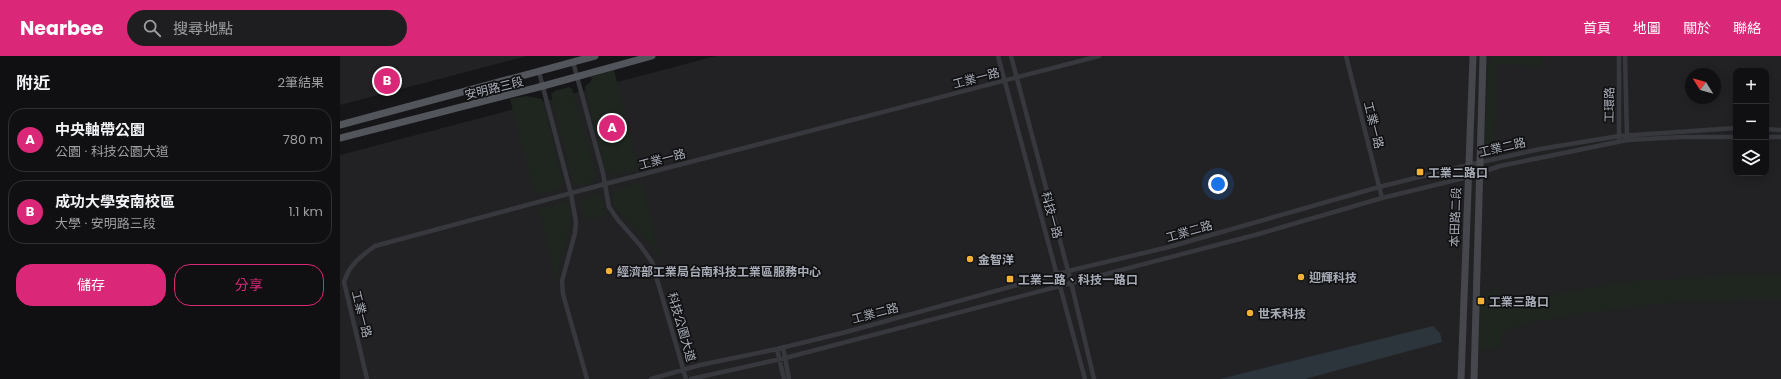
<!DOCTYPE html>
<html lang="zh-TW">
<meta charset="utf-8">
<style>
body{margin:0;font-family:Poppins,"Noto Sans TC",sans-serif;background:#1e1e20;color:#f1f3f6}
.controls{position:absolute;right:12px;top:12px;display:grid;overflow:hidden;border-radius:8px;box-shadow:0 2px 10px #0003}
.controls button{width:36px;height:36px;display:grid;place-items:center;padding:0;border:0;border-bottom:1px solid #303032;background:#101012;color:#f1f3f6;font:20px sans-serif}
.compass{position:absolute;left:1345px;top:12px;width:36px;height:36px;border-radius:50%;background:#101012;box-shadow:0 2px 10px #0003;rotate:307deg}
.you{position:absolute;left:878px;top:128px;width:14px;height:14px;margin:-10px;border:3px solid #fff;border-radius:50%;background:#1a73e8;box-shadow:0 0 0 6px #1a73e833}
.badge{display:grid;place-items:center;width:26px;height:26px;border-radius:50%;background:#db2777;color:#fff;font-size:13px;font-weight:700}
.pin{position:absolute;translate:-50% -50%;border:2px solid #fff;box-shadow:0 1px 4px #0006}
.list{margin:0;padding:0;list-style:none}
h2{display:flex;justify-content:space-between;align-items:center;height:52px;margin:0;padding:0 16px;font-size:17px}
h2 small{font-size:13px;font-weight:400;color:#9c9d9f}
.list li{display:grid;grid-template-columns:26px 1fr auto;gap:12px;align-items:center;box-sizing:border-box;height:64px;margin:0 8px 8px;padding:0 8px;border:1px solid #303032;border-radius:16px}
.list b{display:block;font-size:15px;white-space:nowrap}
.list p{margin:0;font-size:13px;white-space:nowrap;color:#9c9d9f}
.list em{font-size:13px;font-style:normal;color:#9c9d9f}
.actions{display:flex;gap:8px;padding:12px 16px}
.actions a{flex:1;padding:9px 0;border:1px solid #db2777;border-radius:16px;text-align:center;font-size:14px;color:#db2777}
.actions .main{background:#db2777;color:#fff}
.icon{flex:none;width:22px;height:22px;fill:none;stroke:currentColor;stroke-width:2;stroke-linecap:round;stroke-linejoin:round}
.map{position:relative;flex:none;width:1441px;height:323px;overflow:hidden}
header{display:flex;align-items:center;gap:24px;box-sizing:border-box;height:56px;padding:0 20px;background:#db2777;color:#fff}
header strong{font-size:19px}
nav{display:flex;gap:22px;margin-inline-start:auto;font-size:14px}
.search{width:280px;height:36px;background:#1e1e20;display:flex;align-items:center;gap:10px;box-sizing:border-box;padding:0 14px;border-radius:22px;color:#9c9d9f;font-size:15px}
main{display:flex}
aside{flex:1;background:#101012}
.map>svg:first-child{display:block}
.built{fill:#222225;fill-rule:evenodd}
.green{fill:#1e261f}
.water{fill:#2c353c}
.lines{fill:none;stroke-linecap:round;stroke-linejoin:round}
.street{stroke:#37383d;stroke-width:4.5}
.secondary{stroke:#45474d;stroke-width:7}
.primary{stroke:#53555c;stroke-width:7}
.poi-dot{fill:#f2b134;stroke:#111113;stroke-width:1.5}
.labels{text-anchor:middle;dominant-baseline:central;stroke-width:3.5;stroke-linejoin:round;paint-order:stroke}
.street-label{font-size:12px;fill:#a8adb8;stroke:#111113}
.poi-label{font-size:12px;font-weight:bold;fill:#a8adb8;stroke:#111113;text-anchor:start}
</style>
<header>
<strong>Nearbee</strong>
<div class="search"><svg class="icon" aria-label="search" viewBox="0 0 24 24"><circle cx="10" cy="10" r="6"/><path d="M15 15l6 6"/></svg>搜尋地點</div>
<nav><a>首頁</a><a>地圖</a><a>關於</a><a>聯絡</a></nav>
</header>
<main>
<aside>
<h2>附近<small>2筆結果</small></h2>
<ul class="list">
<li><span class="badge">A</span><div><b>中央軸帶公園</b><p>公園 · 科技公園大道</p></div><em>780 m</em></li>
<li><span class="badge">B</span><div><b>成功大學安南校區</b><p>大學 · 安明路三段</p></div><em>1.1 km</em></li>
</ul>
<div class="actions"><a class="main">儲存</a><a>分享</a></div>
</aside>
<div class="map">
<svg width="1441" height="323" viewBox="0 0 1441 323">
<rect width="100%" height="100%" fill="#161618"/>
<!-- built -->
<path class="built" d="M0,0h187l-187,49z
M376,0h1065v323h-1441v-224zM1396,15h30v102h-30zM1351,18h24v24h-24z"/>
<!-- green -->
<path class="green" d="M1150,0h52v10l-45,-2 -3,82 4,3h6l1,3 -9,2 -9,-7 -2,-9 3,-74h1z
M274,14l24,99 -23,7 -10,-5 -20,-84 7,-7 -1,-3z
M229,31l3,2 24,86 -2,5 -9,5h-10l-2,-4 -22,-87 4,-3z
M186,40l16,3 21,82 -1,5 -4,4 -23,4 -25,-95z
M302,126l19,81 -9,-16 -34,-35 -7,-13 4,-9z
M260,138l5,18 -2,4 -15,4 -3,-2 -5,-18z
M221,147h4l5,5v13l-4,20 -5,15 -4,26 -18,-73z
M1392,219l49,1v23l-97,2 -115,14 -48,10 -19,7v15l-24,4 3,-57 19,-4 1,15 20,-5 102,-18z"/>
<!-- water -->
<path class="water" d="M1093,270l7,7 2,9 -137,37h-85z"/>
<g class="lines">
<!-- street -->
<path class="street" d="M658,0l87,323
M671,0l60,226 23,97
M1006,0l36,142
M1285,0l2,81
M233,6l30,111 6,34 9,13 22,25 12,17 34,117
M199,16l32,122 5,28 -1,11 -13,48 1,13 24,85
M1426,73l15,1
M1426,81h15
M1279,82v-82
M443,291l6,32
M437,293l7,30
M27,323l-23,-97c5,-17 17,-26 31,-36l230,-62 494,-128
M311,323l49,-14 77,-16 69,-17 222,-61 101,-24 210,-60 89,-22 72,-16 79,-13 117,-8
M351,323l94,-21 470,-123 127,-37 86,-21 32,-11 127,-26 55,-3h54"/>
<!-- secondary -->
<path class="secondary" d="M1121,323l12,-323
M1134,323l9,-323"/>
<!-- primary -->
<path class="primary" d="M0,69l255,-69
M0,82l203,-52 109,-30"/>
</g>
<!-- markers -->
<g class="poi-dot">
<rect x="1076" y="112" width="8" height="8" rx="2"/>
<circle cx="630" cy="203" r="4"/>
<circle cx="269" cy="215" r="4"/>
<circle cx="961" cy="221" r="4"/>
<rect x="666" y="219" width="8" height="8" rx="2"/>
<rect x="1137" y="241" width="8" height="8" rx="2"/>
<circle cx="910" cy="257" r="4"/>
</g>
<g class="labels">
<!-- street labels -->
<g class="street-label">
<text transform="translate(636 22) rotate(-15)">工業一路</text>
<text transform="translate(154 32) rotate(-14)">安明路三段</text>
<text transform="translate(1269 49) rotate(-89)">工環路</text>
<text transform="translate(1034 69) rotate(76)">工業一路</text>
<text transform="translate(1162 91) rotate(-13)">工業二路</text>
<text transform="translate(322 103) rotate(-15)">工業一路</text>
<text transform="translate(712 159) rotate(75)">科技一路</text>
<text transform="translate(1115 161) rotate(-88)">本田路二段</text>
<text transform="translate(849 175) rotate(-16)">工業二路</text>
<text transform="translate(535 257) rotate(-15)">工業二路</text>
<text transform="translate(22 258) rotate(76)">工業一路</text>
<text transform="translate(342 271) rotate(74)">科技公園大道</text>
</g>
<!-- poi labels -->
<g class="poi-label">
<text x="1088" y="116">工業二路口</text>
<text x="638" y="203">金智洋</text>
<text x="277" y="215">經濟部工業局台南科技工業區服務中心</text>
<text x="969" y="221">迎輝科技</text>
<text x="678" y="223">工業二路、科技一路口</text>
<text x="1149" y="245">工業三路口</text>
<text x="918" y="257">世禾科技</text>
</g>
</g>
</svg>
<div class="controls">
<button>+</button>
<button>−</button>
<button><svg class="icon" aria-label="layers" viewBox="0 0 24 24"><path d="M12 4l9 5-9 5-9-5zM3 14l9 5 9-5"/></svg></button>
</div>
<svg class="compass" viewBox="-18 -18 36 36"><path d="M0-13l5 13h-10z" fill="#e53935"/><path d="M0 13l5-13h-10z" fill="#9c9d9f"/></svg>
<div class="you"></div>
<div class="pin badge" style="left:272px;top:72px">A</div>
<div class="pin badge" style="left:47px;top:25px">B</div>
</div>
</main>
